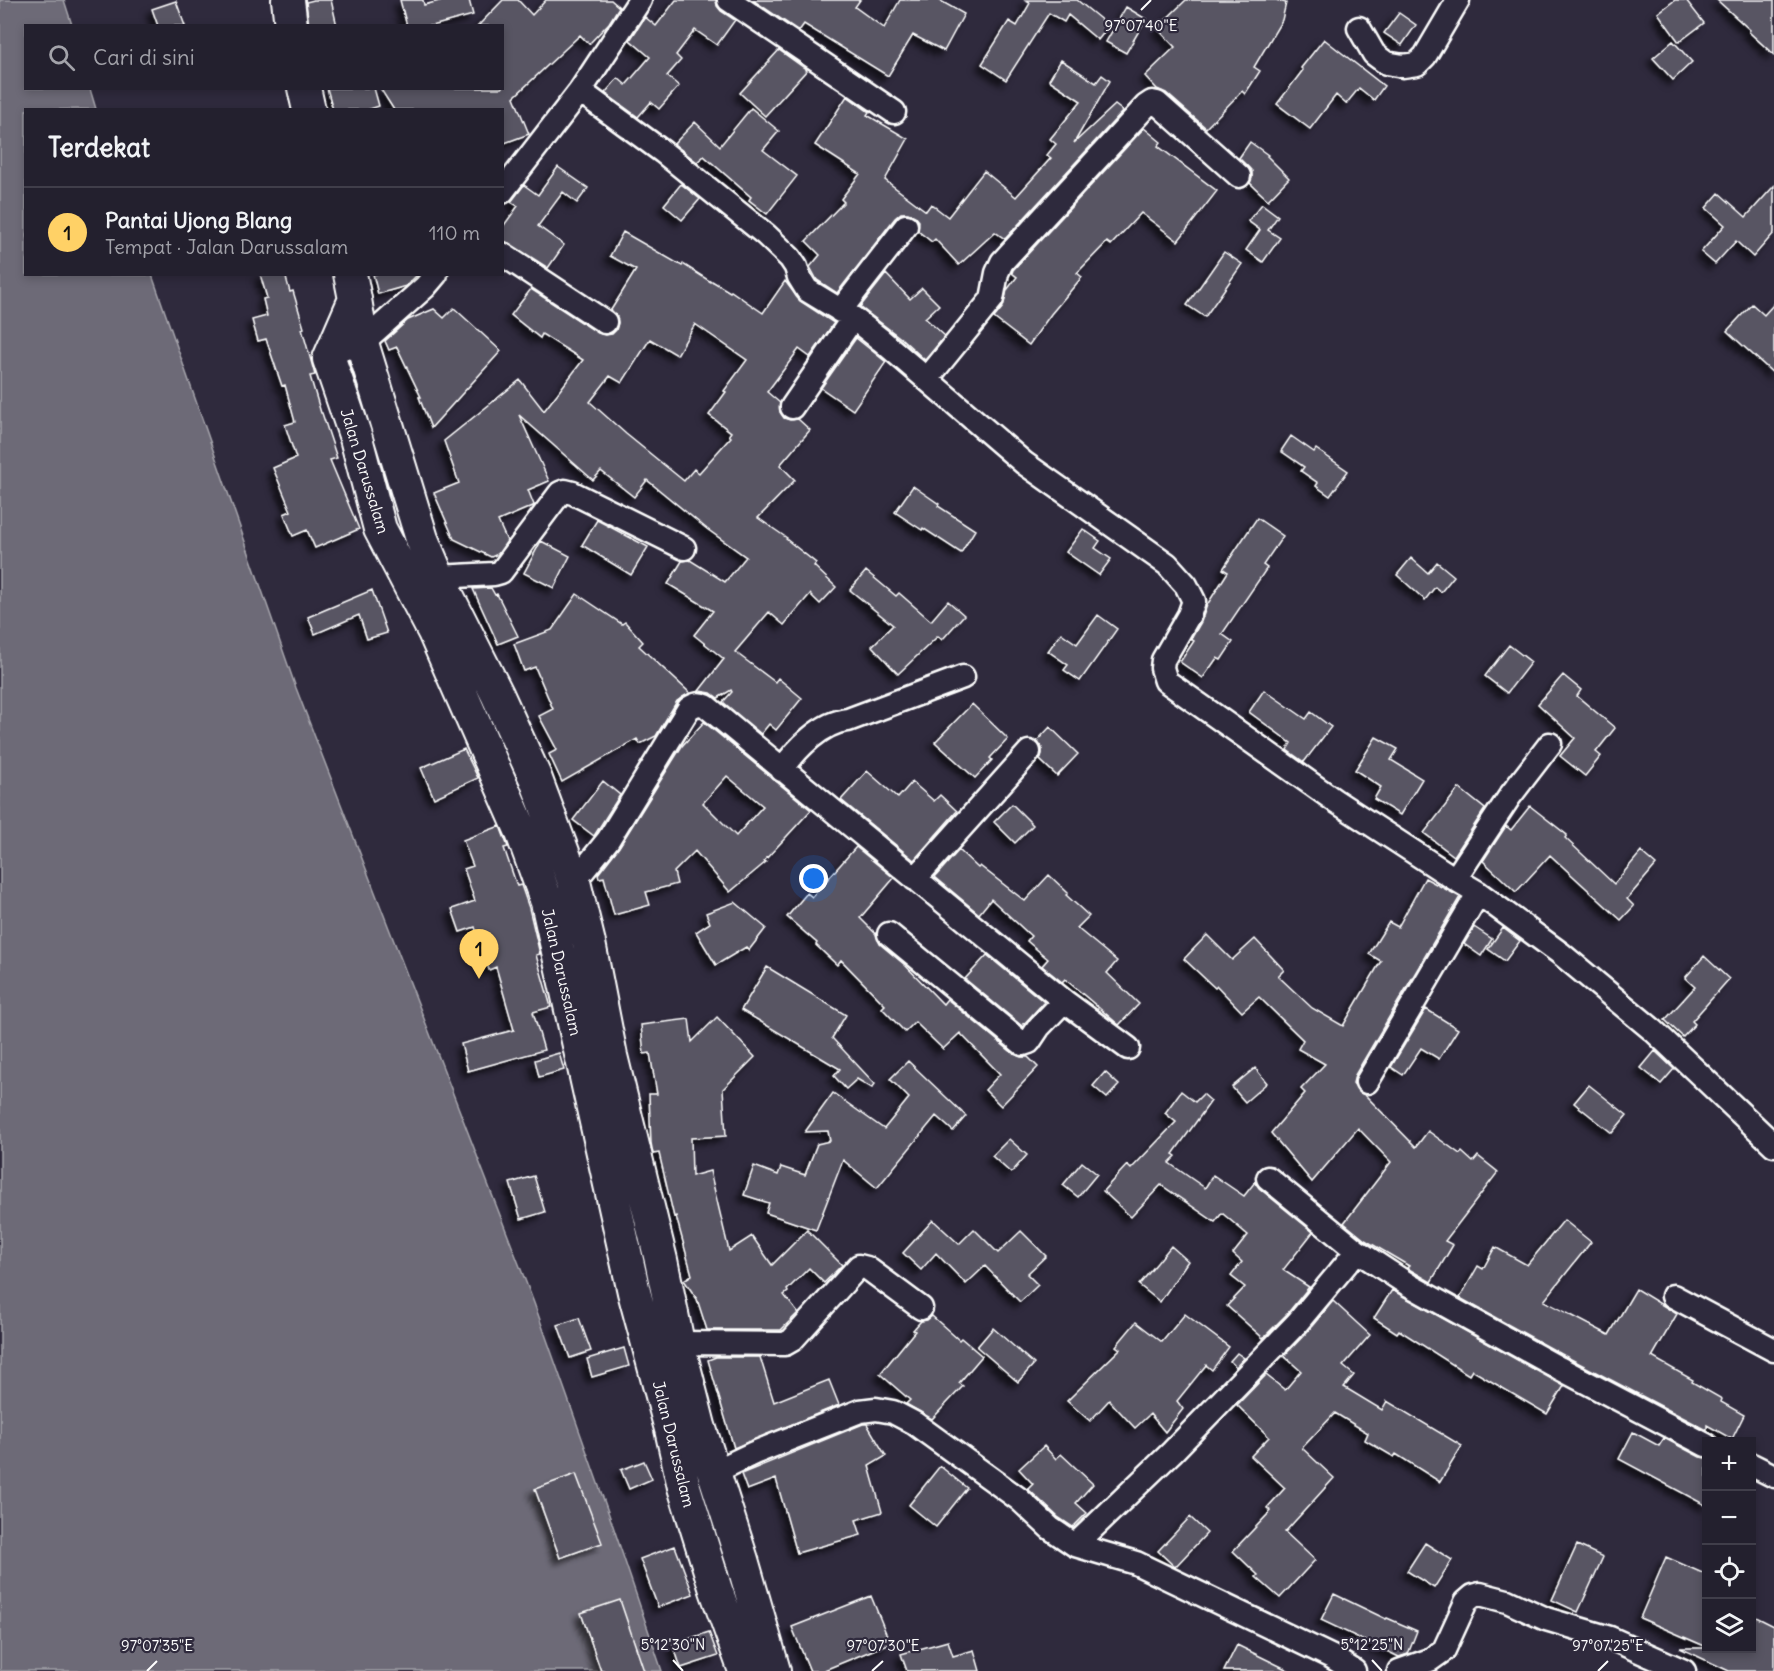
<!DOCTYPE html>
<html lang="id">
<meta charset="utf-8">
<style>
body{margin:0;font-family:Delius,sans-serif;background:#2f2d3a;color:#f1f3f6}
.controls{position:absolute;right:18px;bottom:18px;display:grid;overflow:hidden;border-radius:0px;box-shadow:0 3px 9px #0003}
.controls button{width:54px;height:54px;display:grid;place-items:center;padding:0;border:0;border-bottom:2px solid #403e4a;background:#23202e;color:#f1f3f6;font:30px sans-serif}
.you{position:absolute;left:814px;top:879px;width:21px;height:21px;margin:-15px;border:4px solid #fff;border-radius:50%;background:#1a73e8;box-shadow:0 0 0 9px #1a73e833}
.badge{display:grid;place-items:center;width:39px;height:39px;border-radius:50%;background:#ffd166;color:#111;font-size:20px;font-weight:700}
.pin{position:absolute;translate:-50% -50px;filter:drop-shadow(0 2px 3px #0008)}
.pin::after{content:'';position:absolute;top:32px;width:21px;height:18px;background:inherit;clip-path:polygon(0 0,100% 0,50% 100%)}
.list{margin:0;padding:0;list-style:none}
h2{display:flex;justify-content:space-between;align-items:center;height:78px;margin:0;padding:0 24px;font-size:26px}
h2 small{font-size:20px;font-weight:400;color:#a3a3aa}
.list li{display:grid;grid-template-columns:39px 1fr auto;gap:18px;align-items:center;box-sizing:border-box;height:90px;padding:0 24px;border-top:2px solid #403e4a}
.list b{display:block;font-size:22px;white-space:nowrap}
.list p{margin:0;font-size:20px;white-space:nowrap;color:#a3a3aa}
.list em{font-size:20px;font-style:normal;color:#a3a3aa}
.icon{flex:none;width:33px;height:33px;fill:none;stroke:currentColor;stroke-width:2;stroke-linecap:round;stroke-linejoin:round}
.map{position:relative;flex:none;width:1774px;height:1671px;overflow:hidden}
.search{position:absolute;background:#23202e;box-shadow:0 3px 9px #0003;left:24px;top:24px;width:480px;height:66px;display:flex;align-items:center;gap:15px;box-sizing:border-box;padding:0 21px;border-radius:0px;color:#a3a3aa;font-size:22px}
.panel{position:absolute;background:#23202e;box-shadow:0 3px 9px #0003;left:24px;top:108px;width:480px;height:168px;border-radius:0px}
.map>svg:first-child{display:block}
.water{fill:#6d6a77;stroke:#a7a6ad;stroke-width:1.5}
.building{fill:#595564;stroke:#fff;stroke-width:1.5;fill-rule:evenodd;filter:url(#shadow)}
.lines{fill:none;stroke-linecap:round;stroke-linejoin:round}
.street-casing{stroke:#fff;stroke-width:27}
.secondary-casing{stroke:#fff;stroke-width:36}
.street{stroke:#2f2a3d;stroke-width:22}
.secondary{stroke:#2f2a3d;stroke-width:32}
.ticks{fill:none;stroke:#fff;stroke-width:2}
.labels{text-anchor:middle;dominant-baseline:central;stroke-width:4.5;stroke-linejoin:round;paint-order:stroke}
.street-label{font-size:16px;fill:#fff;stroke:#2f2a3d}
.ticks-label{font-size:15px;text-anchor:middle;fill:#fff;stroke:#2f2a3d;stroke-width:4.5;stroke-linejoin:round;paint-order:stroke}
</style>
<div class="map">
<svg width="1774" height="1671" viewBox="0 0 1774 1671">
<defs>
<filter id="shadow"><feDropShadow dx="-5.5" dy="5.5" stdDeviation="3" flood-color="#0009"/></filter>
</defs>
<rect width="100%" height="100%" fill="#2f2a3d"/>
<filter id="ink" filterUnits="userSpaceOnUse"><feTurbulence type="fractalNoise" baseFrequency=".0167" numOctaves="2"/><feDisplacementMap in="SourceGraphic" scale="12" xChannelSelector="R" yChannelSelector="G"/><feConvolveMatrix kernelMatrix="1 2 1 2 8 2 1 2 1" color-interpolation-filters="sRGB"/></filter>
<g filter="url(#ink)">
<!-- water -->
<path class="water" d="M0,0h64l8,25 -46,1v62l64,1 6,20 -70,1v164l126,1 144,413 238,615 78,220 50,148h-662z"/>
<!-- building -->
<path class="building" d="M314,0h17l6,26h-28l-3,-24z
M400,0h23l1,5 19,-5h26l4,15 -41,11h-25z
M503,0h15l14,15 14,-15h65l8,7 -10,16 -20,21 -9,-9 -66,62 15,37 -27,10v-34h-108l-14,-22h122v-62h-24z
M676,0h40l1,6 4,5 14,9 -18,25 -22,-15 -19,25 5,5 -14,16 12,10 -20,23 -8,-7 -13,15 -33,-24 13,-15 8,7 24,-28 -20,-17 15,-23 11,9z
M753,0h107l-5,7 29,21 16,-28h39l25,14 -20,37 -31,-16 -25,41 -84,-52 -5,7z
M1024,0h53l32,26 -11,14 -30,-25 -4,7 -15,-9 -43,67 -24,-16 27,-43 8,5 13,-23z
M1186,0h90l10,3 -4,17 -28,47 6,4 -15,23 -3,-3 -36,37 -40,-35 -9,-4 -12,-13 30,-29 -18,-19z
M1675,0h11l18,23 -25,19 -21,-29z
M1717,0h57v55l-25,-23 1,-2z
M176,1l9,25h-27l-6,-17z
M1126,7l20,12 -20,34 -20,-11z
M1399,13l17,12 -14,20 -18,-12z
M1324,39l60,47 -10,14 -15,-12 -13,16 -10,-9 -26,34 -33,-25 26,-34 -2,-2z
M1673,41l19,21 -19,18 -20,-22z
M779,50l28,20 -42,46 -25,-23z
M1061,60l35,23 6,-8 8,6 -36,62 41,-38 8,6 -118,128 -10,-7 -36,33 -24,-26 -3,3 -14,-11 1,-10 -4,-5 -7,-3h-7l-6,5 -58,75 -20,-13 -7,-13 10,-12 -14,-14 38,-39 -3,-3 19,-25 -45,-29 32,-49 22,16 -2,3 41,24 -23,41 41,31 5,-7 17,13 36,-46 32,26 35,-39 -4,-3 9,-11 -6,-5 31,-38 -32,-21z
M327,88h47l5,18 -12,4h-34z
M751,108l28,23 -16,19 34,26 -30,38 -18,-14 2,-3 -47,-41 -7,6 -23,-18 21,-22 25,24z
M1144,128l17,14 -3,4 59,45 -39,50 -37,-28 -30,32 -4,-3 -30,31 5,4 -31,37 -22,31 -35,-27 9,-11 4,-17 10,-13 -5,-4 1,-3z
M1250,142l18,13 -1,1 22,22 -21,22 -18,-17 2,-5v-7l-13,-13z
M558,167l30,21 -11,15 -14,-11 -25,34 26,19 -16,23 -39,-25 -7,-2v-13l16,-22 -7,-4 13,-17 14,10z
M681,184l19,15 -18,21 -18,-15z
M1774,186v47l-21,24 -17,-16 -21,23 -14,-12 24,-27 -19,-17 13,-15 27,24z
M1262,204l16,12 -10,14 12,8 -17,24 -17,-12 14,-20 -12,-9z
M623,232l59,34 1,-2 28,18 1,-1 18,11 1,-1 32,22 22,-32 15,20 34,22 -24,34 -11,-8 -32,43 13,11v9l4,6 6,2 8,-1 12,11 -30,35 15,15 -37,38 29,20 -1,1 30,24 -2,3 22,21 -16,17 -10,-10 -26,31 -15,-13 -34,40 40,30 3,-4 24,20 -26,32 -7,-6 -8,10 -38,-32 9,-10 -1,-2 -13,8 -7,-5 -12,-2 25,-32 -30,-24 19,-24 -45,-27 14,-23 8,-1 35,22 21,-25 -39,-28 -60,-49 -13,17 -33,-26 -8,9 -74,-65 30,66 -21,9 6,15 -1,1 -35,15 9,20 -9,13 -7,3 -37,-18 -20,-46 25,-10 -15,-42 76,-61 24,31 39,-51 -41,-26 -2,4 -29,-23 20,-26 67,44 7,2 7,-1 4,-4 2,-7 -1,-6 -6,-7 25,-40 -26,-14zM695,324l52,36 -23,31 2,1 -17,23 22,17 -2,3 2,2 -32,36 -5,-4 -10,12 -58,-47 -36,-32 20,-26 12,7 28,-44 27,16z
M1224,252l18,12 -37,53 -18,-12z
M260,274h25l5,18 3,-1 11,37 -2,1 13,46 -5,1 11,37h1l15,45 -7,2 29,69 -44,19 -8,-18 -14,6 -9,-22 7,-3 -18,-43 23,-10 -11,-33 10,-3 -10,-37 -3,1 -16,-47 -8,2 -6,-21 15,-4 -4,-17 4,-1z
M373,274h45l-12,12 -28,8z
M886,274l24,25 12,-11 17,17 -14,13 20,18 -20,24 -23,-21 -42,-32z
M1752,304l12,11 10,-11v70l-47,-43z
M454,308l47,43 -70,77 -12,-31h2l-24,-50 -8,3 -4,-9 23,-21 26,-11 10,9z
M856,338l30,24 -33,48 -32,-22z
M1291,436l23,16 2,-3 32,22 -18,25 -14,-10 2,-3 -17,-12 3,-4 -23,-16z
M913,486l26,18 -1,2 37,24 -14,23 -38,-25 -1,2 -27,-18z
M1257,518l26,18 -20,29 4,3 -45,66 11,8 -12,18 -4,-2 -14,20 -23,-16 14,-21 -3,-2 10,-17 6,-17 21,-33 -5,-3z
M597,520l51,27 -17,28 -49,-30z
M1083,529l17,12 -5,7 16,11 -12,16 -33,-23z
M541,541l29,15 -16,32 -30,-15z
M1411,558l17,15 9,-11 17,14 -13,16 -6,-5 -10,13 -28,-25z
M866,571l30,25 3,-3 32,28 17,-20 16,14 -22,25 -4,-4 -40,38 -26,-28 21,-21 -43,-35z
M491,588l4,7 2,-1 21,42 -20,8 -25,-55z
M372,590l15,43 -20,6 -8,-24 -44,19 -7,-17z
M577,594l45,30 3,-2 18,20 -4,4 51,47 -13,8 -21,35 -16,8 -3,-5 -75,43 -13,-28 8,-4 -18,-34 14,-7 -18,-42 -11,4 -10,-27 38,-14z
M1098,615l19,14 -37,52 -16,-11 4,-5 -20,-14 13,-18 16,11z
M1509,645l22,17 -24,31 -22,-17z
M1563,675l18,15 -4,6 38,32 -19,24 5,4 -16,20 -25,-20 15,-18 -37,-34z
M1264,690l42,29 5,-7 20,15 -27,35 -17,-12 4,-7 -42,-31z
M972,704l36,35 -18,19 2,2 -17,18 -40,-36z
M704,722l107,88 -47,51 2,1 -36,30 -35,-41 -21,21 3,12 -31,8 4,13 -36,10 -10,-38 -5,1 -1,-4 21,-27 63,-101zM727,776l36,30 -27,30 -33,-33z
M1050,727l28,27 -21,22 -17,-16 2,-6v-6l-5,-7z
M1376,737l22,12 -7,11 31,19 -22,36 -26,-16 7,-12 -26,-17z
M464,749l14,29 -44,20 -13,-30z
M867,771l31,27 14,-16 22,19 6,-6 17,16 -43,49 -73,-60z
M603,781l17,14 -26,41 -21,-16z
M1459,788l26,21 -31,47 -30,-23z
M1012,804l21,21 -18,18 -21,-21z
M1530,806l37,29 -2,3 49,46 27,-32 15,13 -29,34 7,7 -13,14 -71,-65 -34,37 -33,-31 23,-35 5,4z
M500,826l8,21 -4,1 13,38 4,-1 8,23 11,46 -4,1 15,52 -18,5 11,38 -76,21 -7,-27 53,-14 -18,-63 -7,3 -14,-43 -15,5 -8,-23 23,-8 -11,-32 9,-3 -10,-26z
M856,847l38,31 -34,40 16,16 4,10 25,21 38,39 4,-5 67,55 7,3h7l10,10 -37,39 -16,-16 15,-16 -40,-41 -17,16 -28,-27 -10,10 -23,-24 3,-3 -44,-45 -4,5 -21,-20 1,-2 -30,-26 20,-24 5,4z
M959,850l19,18 2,-2 45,35 24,-26 19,18 -2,2 23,21 -12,12 40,33 -10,12 32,31 -20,21 -54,-46 -3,3 -20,-16 6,-7 -21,-18 4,-5 -40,-37 -12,15 -44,-37z
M1425,878l35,19 -105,178 -2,8 7,10 5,2 51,52 12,-16 32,23 2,-2 11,10 5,-6 20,16 -53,69 8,4 -22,37 -24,-14 2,-2 -44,-26 -21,-17 47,-61 -33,-34 -46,54 -41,-49 34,-40 -4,-4 24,-25 -27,-15 5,-9 -44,-43 -17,15 -25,-26 -2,2 -31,-29 23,-24 25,25 23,-21 29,31 -6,6 34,32 31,18 38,-65 -12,-7 20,-32 9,5z
M735,902l31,26 -17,22 -3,-3 -30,18 -20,-33 14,-9 -4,-10z
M1474,927l18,12 -11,17 -17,-12z
M1503,928l17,13 -15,20 -17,-12z
M987,955l57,47 -22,24 -57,-47z
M1704,956l25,23 -37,42 3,3 -12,13 -18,-17 30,-33 -10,-9z
M767,967l79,48 -14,23 43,46 -3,4 -15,-9 -11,10 -12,-13 6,-7 -99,-59z
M1426,1009l32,20 -19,30 -18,-11 -18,27 -12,-8z
M717,1017l38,40 -32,32 3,47 -35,2 1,38 18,-5 19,80 23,-15 20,29 35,-35 35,35 -18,18 -15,-15 -22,22 1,2 -4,3 14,18 -17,17h-74l-10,-31 -13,-19 8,-5 -16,-59 -2,1 -15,-64 -6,1 -2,-11 -2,-49h8l-7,-41 -6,1 -3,-29 48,-6 3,23z
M1655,1051l19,18 -13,15 -20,-16z
M559,1053l5,17 -25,7 -4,-17z
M908,1061l58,55 -13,15 -17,-15 -59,72 -34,-28 -27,70 -50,-17 3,-10 -25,-8 10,-29 24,9 3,-8 24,8 12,-31 13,-3 -2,-10 -23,1 28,-39 51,36 25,-31 -19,-19z
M1255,1068l12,15 -22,19 -13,-15z
M1105,1072l14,13 -12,13 -14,-12z
M1589,1085l38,30 -15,18 -38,-30z
M1181,1091l14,11 8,-8 8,7 -38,53 3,2 -7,7 36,25 8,-13 31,21 11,-14 4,6 54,44 -30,38 26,17 -22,27 -24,24 -36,-32 18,-19 -14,-11 11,-14 -9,-8 15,-19 -26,-22 -7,9 -54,-37 -30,32 -28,-26 24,-26 4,4 45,-47 -11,-9z
M1009,1139l18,16 -16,18 -19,-17z
M1082,1162l15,12 -19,23 -15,-12z
M534,1176l11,36 -24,7 -11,-36z
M933,1220l26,24 15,-15 24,24 23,-22 25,25 -19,18 11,11 -18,17 -35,-36 -19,18 -30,-31 -15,17 -18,-17z
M1564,1220l27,22 -47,59 65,34 27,-46 41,25 -25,43 41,23 -1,2 30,17 -1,3 23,13 -12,24 -25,-14v5l-142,-74 -105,-58 18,-32 5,3 12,-22 32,18z
M1171,1246l17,15 -28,41 -21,-17z
M1392,1290l172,96 -17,28 -75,-44 -3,5 -70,-45 -2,3 -23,-15z
M1333,1301l37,34 -27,31 11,9 -10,12 38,23 5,-9 75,45 -22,36 -44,-28 -2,3 -29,-17 3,-7 -33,-20 -33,35 32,30 -49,54 30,28 -35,38 -24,-21 2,-2 -25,-24 38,-40 -4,-3 18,-20 -34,-32 18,-19 -32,-32 29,-30 19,15 16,-19 -17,-15 23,-24z
M1185,1314l44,33 -17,23 -6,-5 -29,36 6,8 -18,23 -15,-18 -15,14 -26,-28 -19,21 -23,-20 53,-52 -4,-3 20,-24 26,20z
M932,1316l27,24 2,-2 21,18 -23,27 4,3 -31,33 -26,-15 4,-4 -30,-26 35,-43 -2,-1 8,-9 6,-1z
M579,1318l12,33 -21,7 -12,-33z
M993,1328l41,36 -16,18 -41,-35z
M624,1348l5,18 -37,11 -5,-18z
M1237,1353l7,5 -8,9 -6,-6z
M716,1357h44l14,45 55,-22 10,25 -105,43 -26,-88z
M863,1424h4l19,32 -17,10 13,46 -26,8 5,15 -64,18 -21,-74 -29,11 -6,-16z
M1633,1432l26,14 5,-8 36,19 7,1v48l-88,-47z
M1044,1446l12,13 5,-5 32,30 -17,19 11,10 -14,14 -15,-10 -30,-28 5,-5 -14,-15z
M644,1461l8,18 -23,10 -8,-19z
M940,1466l27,22 -31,39 -27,-22z
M576,1474l26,69 -42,15 -25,-69z
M1190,1517l17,16 -32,34 -17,-16z
M1425,1543l27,17 -18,28 -27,-17z
M1577,1545l26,12 -25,55 -26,-12z
M675,1546l18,48 -35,13 -18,-48z
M1666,1557l41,18v72l-67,-29z
M1334,1594l52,25 1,-1 30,13 -9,23 -9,3 -78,-37z
M871,1596l19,47 -68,28h-12l-18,-44z
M620,1600l24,71h-43l-20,-58z
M1752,1615l22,11v45h-45l-49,-23h72z
M709,1632l9,24 -37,12 -8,-24z
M948,1641l5,15 21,-6 6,21h-73l-6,-17z
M1237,1645l53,26h-66z"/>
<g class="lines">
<defs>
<path id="street" d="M729,0l165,112
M1359,28l15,26 12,9 17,3 14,-2 8,-8 33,-56
M580,91l83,61 103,83 24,23 6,9 3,10 8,13 46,28 28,22 143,123 143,101 19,21 8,16 -5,14 -26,45 -1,8 4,13 168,119 121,79 22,13 -2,7 -108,183
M502,192l78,-101 60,-91
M502,254l103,68
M840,311l66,-85
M351,348l11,-5 63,-56 11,-13
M927,379l65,-80 5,-26 5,-11 144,-156 6,-4 5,1 82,73
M792,407l61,-89
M438,577l56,-3 7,-2 59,-79 5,-2 8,2 111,55
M782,770c14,-21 40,-48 66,-50l115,-43
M915,879l114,-127
M1455,879l55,-83 40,-52
M574,882l34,-42 81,-132c7,-4 10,-5 17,-2l358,295 64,47
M1477,892l83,61 94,78 120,114
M889,934l134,110 6,-2 10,-15 25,-26
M1268,1178l89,73 52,34 150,83 147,77
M1673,1296l101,54
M678,1343l107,1 7,-4 67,-74 8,2 54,40
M1752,1465l22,11
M714,1472l40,-19 106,-42 16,-2 17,3 21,11 105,76 31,29 25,17 61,18 196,94 22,14
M1075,1545l97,-93 125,-129 60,-72
M1399,1671l31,-11 14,-10 22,-48 7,-6 7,-2 27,7 39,18 64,19 74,33"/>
<path id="secondary" d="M288,0l3,26
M304,88l5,22
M350,274l5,25 7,44 60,196 16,38 59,117 38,83 39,105 15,61 22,113 50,204 17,83 21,83 43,134 32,111
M355,299l-26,60 27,79 24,91 54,103 87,198 26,72 87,390 37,137 13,58 32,103 29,81"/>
</defs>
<!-- street casing -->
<use href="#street" class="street-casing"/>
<!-- secondary casing -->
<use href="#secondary" class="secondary-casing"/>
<!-- street -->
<use href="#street" class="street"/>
<!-- secondary -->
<use href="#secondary" class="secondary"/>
</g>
</g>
<!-- ticks -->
<path class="ticks" d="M1141,10l10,-10M673,1660l10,11M1372,1660l10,11M147,1671l10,-10M872,1671l11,-10M1598,1671l10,-10"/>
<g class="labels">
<!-- street labels -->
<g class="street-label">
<text transform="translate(365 471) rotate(73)">Jalan Darussalam</text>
<text transform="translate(562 972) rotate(77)">Jalan Darussalam</text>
<text transform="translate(674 1444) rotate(76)">Jalan Darussalam</text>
</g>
</g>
<g class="ticks-label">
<text x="1141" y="31">97°07'40"E</text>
<text x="673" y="1650">5°12'30"N</text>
<text x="1372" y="1650">5°12'25"N</text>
<text x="157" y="1651">97°07'35"E</text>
<text x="883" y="1651">97°07'30"E</text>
<text x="1608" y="1651">97°07'25"E</text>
</g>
</svg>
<div class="controls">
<button>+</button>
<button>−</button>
<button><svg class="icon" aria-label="locate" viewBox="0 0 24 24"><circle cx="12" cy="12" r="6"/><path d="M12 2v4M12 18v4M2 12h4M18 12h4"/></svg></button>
<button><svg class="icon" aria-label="layers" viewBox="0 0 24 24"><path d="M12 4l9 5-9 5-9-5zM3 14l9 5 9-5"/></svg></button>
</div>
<div class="you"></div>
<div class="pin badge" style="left:479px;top:979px">1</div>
<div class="search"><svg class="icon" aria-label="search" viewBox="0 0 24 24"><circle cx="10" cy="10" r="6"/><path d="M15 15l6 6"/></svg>Cari di sini</div>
<section class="panel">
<h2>Terdekat<small></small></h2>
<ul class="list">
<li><span class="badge">1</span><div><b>Pantai Ujong Blang</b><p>Tempat · Jalan Darussalam</p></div><em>110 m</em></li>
</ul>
</section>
</div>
